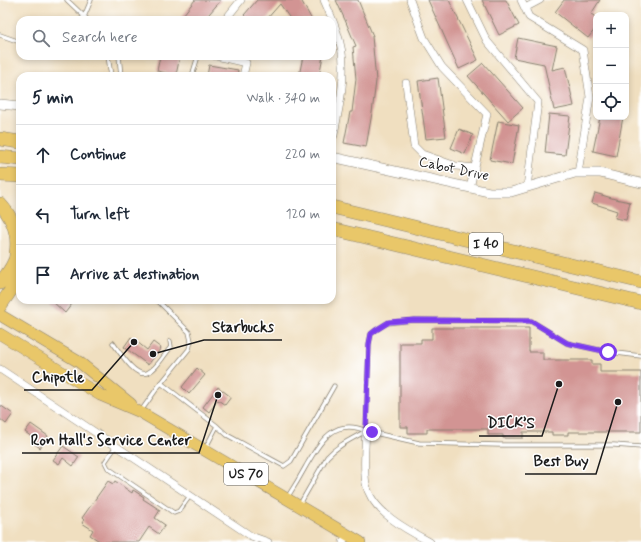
<!DOCTYPE html>
<meta charset="utf-8">
<style>
body{margin:0;font-family:Mynerve,sans-serif;background:#f6f6f7;color:#1f2937}
.controls{position:absolute;right:12px;top:12px;display:grid;overflow:hidden;border-radius:8px;box-shadow:0 2px 6px #0003}
.controls button{width:36px;height:36px;display:grid;place-items:center;padding:0;border:0;border-bottom:1px solid #e0e1e3;background:#fff;color:#1f2937;font:20px sans-serif}
.stop{position:absolute;width:12px;height:12px;margin:-9px;border:3px solid #7c3aed;border-radius:50%;background:#fff}
.stop.end{background:#7c3aed;border-color:#fff;box-shadow:0 1px 4px #0008}
.list{margin:0;padding:0;list-style:none}
h2{display:flex;justify-content:space-between;align-items:center;height:52px;margin:0;padding:0 16px;font-size:17px}
h2 small{font-size:13px;font-weight:400;color:#747a83}
.list li{display:grid;grid-template-columns:26px 1fr auto;gap:12px;align-items:center;box-sizing:border-box;height:60px;padding:0 16px;border-top:1px solid #e0e1e3}
.list b{display:block;font-size:15px;white-space:nowrap}
.list em{font-size:13px;font-style:normal;color:#747a83}
.icon{flex:none;width:22px;height:22px;fill:none;stroke:currentColor;stroke-width:2;stroke-linecap:round;stroke-linejoin:round}
.map{position:relative;flex:none;width:641px;height:542px;overflow:hidden}
.search{position:absolute;background:#fff;box-shadow:0 2px 6px #0003;left:16px;top:16px;width:320px;height:44px;display:flex;align-items:center;gap:10px;box-sizing:border-box;padding:0 14px;border-radius:12px;color:#747a83;font-size:15px}
.panel{position:absolute;background:#fff;box-shadow:0 2px 6px #0003;left:16px;top:72px;width:320px;height:232px;border-radius:12px}
.map>svg:first-child{display:block}
.building{fill:#d29493}
.lines{fill:none;stroke-linecap:round;stroke-linejoin:round}
.service-casing{stroke:#867e6e;stroke-width:5}
.minor-casing{stroke:#867e6e;stroke-width:8}
.tertiary-casing{stroke:#867e6e;stroke-width:10}
.primary-casing{stroke:#867e6e;stroke-width:12}
.motorway-casing{stroke:#867e6e;stroke-width:14}
.service{stroke:#fff;stroke-width:3.5}
.minor{stroke:#fff;stroke-width:7}
.tertiary{stroke:#fff;stroke-width:9}
.primary{stroke:#e9c769;stroke-width:11}
.motorway{stroke:#e9c769;stroke-width:13}
.route{stroke:#7c3aed;stroke-width:5}
.labels{text-anchor:middle;dominant-baseline:central;stroke-width:3;stroke-linejoin:round;paint-order:stroke}
.shield{fill:#fff;stroke:#606060;stroke-width:1}
.shield-label{font-size:13px;font-weight:bold;fill:#1c1c1c}
.street-label{font-size:14px;fill:#1c1c1c;stroke:#fff}
.leader{fill:none;stroke:#1c1c1c;stroke-width:1.5}
.callout-dot{fill:#1c1c1c;stroke:#fff;stroke-width:1.5}
.callout-label{font-size:15px;text-anchor:middle;font-weight:bold;fill:#1c1c1c;stroke:#fff;stroke-width:3;stroke-linejoin:round;paint-order:stroke}
</style>
<div class="map">
<svg width="641" height="542" viewBox="0 0 641 542">
<rect width="100%" height="100%" fill="#fff"/>
<filter id="ink" filterUnits="userSpaceOnUse"><feTurbulence type="fractalNoise" baseFrequency=".025" numOctaves="2"/><feDisplacementMap in="SourceGraphic" scale="8" xChannelSelector="R" yChannelSelector="G"/><feConvolveMatrix kernelMatrix="1 2 1 2 8 2 1 2 1" color-interpolation-filters="sRGB"/></filter>
<filter id="wash" filterUnits="userSpaceOnUse"><feTurbulence type="fractalNoise" baseFrequency=".012" numOctaves="4" result="noise"/><feDisplacementMap in="SourceGraphic" scale="16" xChannelSelector="R" yChannelSelector="G"/><feGaussianBlur stdDeviation="0.9" result="paint"/><feColorMatrix in="noise" values="0 0 0 0 0 0 0 0 0 0 0 0 0 0 0 0 0 1.4 0 .05"/><feComposite in="paint" operator="in"/></filter>
<g filter="url(#wash)">
<rect width="100%" height="100%" fill="#f0dfc0"/>
<g id="blocks">
<!-- building -->
<path class="building" d="M195,0h26l-17,20h-25z
M257,0h44l11,20h-21l-11,-16 -14,16h-24l3,-4 -1,-1z
M336,0h22l15,36h-1l4,45 -4,32 -6,34 -22,-4 6,-31h2l4,-33 -3,-32 3,-1 -11,-26z
M428,0h21l29,60 -19,9z
M482,0h24l13,25 -20,10z
M564,0h36l-9,14 5,3v11l-8,10 -33,-26z
M518,38l39,8 -5,24 13,-3 9,39 -20,4 -10,-46 -30,-6z
M160,56h20l-4,19 -19,-4z
M303,56h20l-4,20h-20z
M483,63l40,45 -15,13 -40,-45z
M209,65l29,5 -1,6h-30z
M438,78l8,59 -20,2 -8,-58z
M549,114l21,2 -5,39 -20,-2z
M600,117h23l-7,39 -23,-5z
M498,121l21,4 -7,39 -22,-4z
M459,129l14,6 -8,19 -14,-6z
M595,193l20,6 15,3 -4,18 -11,-2 2,-7 -25,-8z
M51,300h24l-10,13z
M432,328h97v24h14v8h49v4h8v8h41v60h-73v3h-16v-3h-29v6h-20v-3h-15v-6h-61v4h-19v-6h-8v-84h21v-4h11z
M131,337l16,13 6,-8 8,6 -13,17 -24,-18z
M197,368l8,7 -16,19 -7,-7z
M218,387l13,10 -6,8 -7,-5 -9,12 -6,-5z
M0,405l13,9 -7,10 -6,-5z
M31,424l17,12 -8,12 -6,-5 2,-3 -11,-8z
M63,446l16,11 -6,9 -10,-8 -4,6 -6,-4z
M108,481l5,3 2,-3 17,12 1,-3 11,7 -1,2 17,11 -5,8 10,7 -6,9 -10,-7 -10,15h-38l-11,-7 3,-5 -11,-7 2,-3 -2,-2z"/>
</g>
</g>
<g filter="url(#ink)">
<use href="#blocks" fill-opacity="0" stroke="#867e6e" stroke-width="1"/>
<g class="lines">
<defs>
<path id="service" d="M67,0l21,20
M80,20l4,-3 7,-17
M0,35l20,7
M108,56l3,20
M119,56l2,20
M192,76l6,-20
M113,343c6,8 22,35 34,30 10,-4 17,-18 24,-26l-1,-6
M161,383l56,43 -12,23
M141,411l17,-24 31,-38 2,-8 -2,-9 -32,-32
M217,426l10,9 57,31 7,-5 43,-75
M366,431l3,-87 2,-10 5,-4 11,-7 27,-3 117,1 36,22 41,9 33,4
M116,446l-11,16 3,6 66,45 5,-2 11,-15
M287,498c7,-11 13,-21 19,-32 14,-24 28,-49 60,-35l53,12 80,2h115l27,2
M300,504l27,-47c11,-12 25,-18 39,-26"/>
<path id="minor" d="M324,0c9,20 19,43 19,65 1,23 -5,47 -9,70
M410,0l14,38 18,29 45,47 -17,74
M467,0l20,41 51,61 -11,85
M521,0l8,17 54,33 7,47 -12,76
M525,8l15,-8
M225,20l16,-20
M216,56l30,7 -3,13
M406,83l8,63 8,8 34,12 19,2
M0,369l251,167 17,6
M366,431c-1,17 -3,36 0,53 5,27 41,46 64,58
M343,542l4,-7"/>
<path id="tertiary" d="M0,104l20,2
M332,157l157,35h22l64,-19h25l41,10"/>
<path id="primary" d="M0,315l79,47 52,42
M0,334l100,61 40,17 220,130"/>
<path id="motorway" d="M0,139l20,3
M0,157l20,2
M0,175l20,1
M0,204c13,14 19,30 16,49 0,3 0,6 -2,9 -3,7 -9,15 -14,21
M332,207l309,75
M332,229l309,74
M0,306l20,-29"/>
</defs>
<!-- service casing -->
<use href="#service" class="service-casing"/>
<!-- minor casing -->
<use href="#minor" class="minor-casing"/>
<!-- tertiary casing -->
<use href="#tertiary" class="tertiary-casing"/>
<!-- primary casing -->
<use href="#primary" class="primary-casing"/>
<!-- motorway casing -->
<use href="#motorway" class="motorway-casing"/>
<!-- service -->
<use href="#service" class="service"/>
<!-- minor -->
<use href="#minor" class="minor"/>
<!-- tertiary -->
<use href="#tertiary" class="tertiary"/>
<!-- primary -->
<use href="#primary" class="primary"/>
<!-- motorway -->
<use href="#motorway" class="motorway"/>
</g>
</g>
<g class="lines" filter="url(#ink)">
<!-- route -->
<path class="route" d="M372,432l-6,-1 3,-87 2,-10 5,-4 13,-8 25,-2 117,1 36,22 41,9"/>
</g>
<g class="labels">
<!-- shield labels -->
<g class="shield">
<rect x="469" y="233" width="34" height="22" rx="3"/>
<rect x="224" y="463" width="44" height="22" rx="3"/>
</g>
<g class="shield-label">
<text x="486" y="244">I 40</text>
<text x="246" y="474">US 70</text>
</g>
<!-- street labels -->
<g class="street-label">
<text transform="translate(454 169) rotate(12)">Cabot Drive</text>
</g>
</g>
<!-- callouts -->
<path class="leader" d="M153 354L204 340H282M134 342L92 390H24M559 384L542 436H479M218 395L199 453H22M618 402L596 474H525"/>
<g class="callout-dot">
<circle cx="153" cy="354" r="4"/>
<circle cx="134" cy="342" r="4"/>
<circle cx="559" cy="384" r="4"/>
<circle cx="218" cy="395" r="4"/>
<circle cx="618" cy="402" r="4"/>
</g>
<g class="callout-label">
<text x="243" y="332">Starbucks</text>
<text x="58" y="382">Chipotle</text>
<text x="511" y="428">DICK’S</text>
<text x="111" y="445">Ron Hall's Service Center</text>
<text x="561" y="466">Best Buy</text>
</g>
</svg>
<div class="controls">
<button>+</button>
<button>−</button>
<button><svg class="icon" aria-label="locate" viewBox="0 0 24 24"><circle cx="12" cy="12" r="6"/><path d="M12 2v4M12 18v4M2 12h4M18 12h4"/></svg></button>
</div>
<div class="stop" style="left:608px;top:352px"></div>
<div class="stop end" style="left:372px;top:432px"></div>
<div class="search"><svg class="icon" aria-label="search" viewBox="0 0 24 24"><circle cx="10" cy="10" r="6"/><path d="M15 15l6 6"/></svg>Search here</div>
<section class="panel">
<h2>5 min<small>Walk · 340 m</small></h2>
<ul class="list">
<li><svg class="icon" aria-label="ahead" viewBox="0 0 24 24"><path d="M12 20V5M6 11l6-6 6 6"/></svg><div><b>Continue</b></div><em>220 m</em></li>
<li><svg class="icon" aria-label="left" viewBox="0 0 24 24"><path d="M17 20v-9H6M10 6l-5 5 5 5"/></svg><div><b>Turn left</b></div><em>120 m</em></li>
<li><svg class="icon" aria-label="arrive" viewBox="0 0 24 24"><path d="M6 21V4h12l-3 4 3 4H6"/></svg><div><b>Arrive at destination</b></div></li>
</ul>
</section>
</div>
